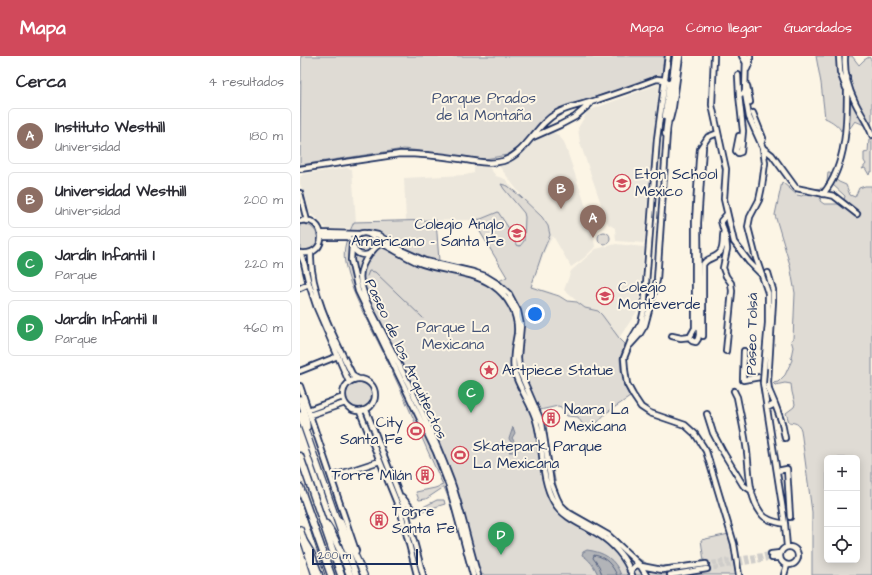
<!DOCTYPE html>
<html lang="es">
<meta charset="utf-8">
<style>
body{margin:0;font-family:"Architects Daughter",sans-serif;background:#f7f7f7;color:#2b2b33}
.controls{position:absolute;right:12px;bottom:12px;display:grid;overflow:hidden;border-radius:6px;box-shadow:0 2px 10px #0003}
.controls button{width:36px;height:36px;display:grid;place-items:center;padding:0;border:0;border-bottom:1px solid #e1e1e2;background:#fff;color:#2b2b33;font:20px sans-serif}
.scale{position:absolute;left:12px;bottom:10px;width:106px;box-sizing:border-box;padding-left:4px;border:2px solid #1b2f5e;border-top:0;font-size:11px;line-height:14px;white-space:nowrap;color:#1b2f5e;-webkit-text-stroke:3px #fcf5e5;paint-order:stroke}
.you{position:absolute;left:235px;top:258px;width:14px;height:14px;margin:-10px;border:3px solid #fff;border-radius:50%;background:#1a73e8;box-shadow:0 0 0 6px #1a73e833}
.badge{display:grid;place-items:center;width:26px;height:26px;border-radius:50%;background:#d1495b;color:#fff;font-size:13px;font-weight:700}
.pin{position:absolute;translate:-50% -33px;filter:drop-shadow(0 1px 2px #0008)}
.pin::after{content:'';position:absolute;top:21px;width:14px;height:12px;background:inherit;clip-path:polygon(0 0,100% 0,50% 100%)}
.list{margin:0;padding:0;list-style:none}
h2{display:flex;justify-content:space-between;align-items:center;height:52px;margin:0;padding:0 16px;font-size:17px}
h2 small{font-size:13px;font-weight:400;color:#7c7c81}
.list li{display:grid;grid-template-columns:26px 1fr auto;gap:12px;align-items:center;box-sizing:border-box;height:56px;margin:0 8px 8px;padding:0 8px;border:1px solid #e1e1e2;border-radius:6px}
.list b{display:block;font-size:15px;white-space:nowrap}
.list p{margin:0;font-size:13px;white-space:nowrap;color:#7c7c81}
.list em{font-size:13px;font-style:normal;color:#7c7c81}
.icon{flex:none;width:22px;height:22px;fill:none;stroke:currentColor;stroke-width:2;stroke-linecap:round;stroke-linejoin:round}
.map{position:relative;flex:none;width:572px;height:519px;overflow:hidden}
header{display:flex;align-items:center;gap:24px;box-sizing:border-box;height:56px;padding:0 20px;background:#d1495b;color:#fff}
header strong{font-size:19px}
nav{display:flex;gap:22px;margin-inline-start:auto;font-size:14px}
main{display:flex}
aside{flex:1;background:#fff}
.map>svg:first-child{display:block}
.built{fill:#ece7dc}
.green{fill:#dfdbd4;stroke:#7d8599;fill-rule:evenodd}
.water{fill:#b2b4b8;stroke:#767f94}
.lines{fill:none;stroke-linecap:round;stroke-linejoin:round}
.shore{stroke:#576482;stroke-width:1}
.stream{stroke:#767f94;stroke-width:1}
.minor-tunnel{stroke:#cfcdca;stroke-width:4.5;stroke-dasharray:4.5 2;stroke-linecap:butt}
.minor-casing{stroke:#1b2f5e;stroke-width:8}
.major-casing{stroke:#1b2f5e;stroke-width:8}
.highway-casing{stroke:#1b2f5e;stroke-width:9}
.minor{stroke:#fcf5e5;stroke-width:4.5}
.major{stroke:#fcf5e5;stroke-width:5.5}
.highway{stroke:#fcf5e5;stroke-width:6}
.rail{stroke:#1b2f5e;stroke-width:1}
.minor-bridge-casing{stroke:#1b2f5e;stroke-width:8;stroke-linecap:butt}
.minor-bridge{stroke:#fcf5e5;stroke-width:4.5}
.labels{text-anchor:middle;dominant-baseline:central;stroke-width:4;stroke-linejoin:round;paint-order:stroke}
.park-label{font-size:15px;fill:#425176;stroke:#fcf5e5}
.poi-label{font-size:15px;fill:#1b2f5e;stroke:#fcf5e5;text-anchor:start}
.street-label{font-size:15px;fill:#1b2f5e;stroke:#fcf5e5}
</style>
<header>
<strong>Mapa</strong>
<nav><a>Mapa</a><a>Cómo llegar</a><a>Guardados</a></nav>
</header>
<main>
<aside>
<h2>Cerca<small>4 resultados</small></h2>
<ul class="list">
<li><span class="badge" style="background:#8d6e63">A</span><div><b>Instituto Westhill</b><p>Universidad</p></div><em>180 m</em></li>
<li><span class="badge" style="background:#8d6e63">B</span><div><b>Universidad Westhill</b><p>Universidad</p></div><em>200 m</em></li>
<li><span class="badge" style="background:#2e9e5b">C</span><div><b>Jardín Infantil I</b><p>Parque</p></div><em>220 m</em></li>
<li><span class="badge" style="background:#2e9e5b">D</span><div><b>Jardín Infantil II</b><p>Parque</p></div><em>460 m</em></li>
</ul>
</aside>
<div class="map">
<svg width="572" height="519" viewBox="0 0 572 519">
<rect width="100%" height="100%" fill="#fcf5e5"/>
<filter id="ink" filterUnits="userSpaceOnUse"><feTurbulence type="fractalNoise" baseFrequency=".025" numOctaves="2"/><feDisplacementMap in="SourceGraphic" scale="8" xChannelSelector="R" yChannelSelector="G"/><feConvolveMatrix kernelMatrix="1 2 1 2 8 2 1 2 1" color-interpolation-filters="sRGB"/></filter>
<g filter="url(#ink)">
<!-- built -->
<path class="built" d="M359,28l-15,159 -28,-2 -1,-13 -7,-4 -28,-81 -2,-15 10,-17z
M251,75l7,4 6,7 28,83 3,22 -11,11 -13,9 -18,-31 -8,14 -13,36 21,7 -7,6 -26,-1 -47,-78 -67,1 -2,-43 61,-3 9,-2v-7l15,1 7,9 9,3 13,15 3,1 -22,-29 23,-13 11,-11z
M46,112l6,1 4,53h-2l-3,6 -24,1 -11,-12 -6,-3 -4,-17 -6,-13v-7l3,-3z
M316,188l28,3 -6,63 -19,28 -55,-48 7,-19 25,-22z"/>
<!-- green -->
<path class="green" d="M1,0h363l-2,20 -105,33 -10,7 -29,32 -11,7 -22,4 -81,-10 -104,16z
M516,0h36l7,9 5,-5 5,-3 3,4v60l-1,1 1,5 -4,1 -6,-4 -7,-3 -5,7 -7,-1 -2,4c-2,-5 -9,-10 -16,-13l-4,-35z
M572,82v34h-2l-1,3 -4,-7 -3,1 4,-5 -2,-3v-8l4,-1 1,-13z
M528,117h2l2,3v3h3l4,3 7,3 4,10 5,2 4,-9 6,-2h7v389h-60v-63l-11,-82c-2,-7 -6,-7 -12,-8l-3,-9 8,-6 1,-3 -3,-12 -1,-8 -6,-1 -10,2 -2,-2 5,-1 7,-7 7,-15 -1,-3 2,-10 -2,-7 2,-1 2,-46 -5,-28 -15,-50 7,-33 15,13 5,1 1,-1 10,1 3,-4 -1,-3 8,-1 -3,13 4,3h15l-1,-4h6l1,-4 -13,-12 -5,2 -2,-2 2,-2zM527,402h30v102h-30z
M201,128l7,2 13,11 21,20 6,9 2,9 -8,19 -11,33 28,9 8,5 10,1 8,6 13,3 4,4 17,23 6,6 -5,14 1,12 5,19 4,8 -24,16 -10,11 -7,3 -6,-2 -5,-8 -11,-1 -6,-9 -3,-1 -18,4 6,20 11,61 5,10 5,5 8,6 28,16 15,11 12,14 19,12 8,2 47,-6 -3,-21 28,-6 9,41h-267l-21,-73 -6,-15 -18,12 -7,1 -3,-8 19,-4 8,-3c-20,-44 -39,-89 -60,-133 -13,-27 -33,-60 -38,-89 -3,-15 3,-28 9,-41l82,-2 3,41c21,5 42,7 60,20l8,-4 -34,-57 8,-1 17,-7 16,24 2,9 4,1 4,-5 1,-24 -1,-4 -20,-24z
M3,168c22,3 17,31 -3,27v-26z
M298 182a6 6 0 1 1 12 0a6 6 0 1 1-12 0Z
M46 339a13 13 0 1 1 26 0a13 13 0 1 1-26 0Z
M137,444h7l1,4 -23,7 -1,-3z"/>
<!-- water -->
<path class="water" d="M213,371l2,6 -3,5 5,8 -3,6h-5l5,-6 -5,-7z
M287,494c17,2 28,9 34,25h-23c-3,-8 -9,-16 -16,-20l1,-3z"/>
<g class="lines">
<!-- shore -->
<path class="shore" d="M302,519l-3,-9 -6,-8 1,-3c12,2 18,10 23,20"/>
<!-- stream -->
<path class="stream" d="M67,220l2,-5 6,1 48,46"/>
<!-- minor-tunnel -->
<path class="minor-tunnel" d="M406,508l65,-10
M407,513l65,-11"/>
<defs>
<path id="minor" d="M368,0l-11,83 -13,171 -3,13 -10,17 -7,18 1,12 2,14 6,11 8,12 9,6 35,12 10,9 11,17 28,93 5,31
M414,0l-2,49 14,64 -2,30 10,43 15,20 12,12
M442,0l4,7
M446,0l-1,37 4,24 14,31 2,15 -3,23 -3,14 -9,17 -2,10 8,31 12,35v30l-4,45
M539,0l1,16 6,16
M545,0c-1,15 3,32 10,46 5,11 13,21 17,33
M447,13l3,-7v-6
M438,19l1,20
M447,30l3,16
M453,57l10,25 -2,6
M370,63l3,-12 7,-51
M439,80l-3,15 2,2 3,-1 2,-21 -4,-36 6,-2
M233,81l27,-12 15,-8 15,-13
M403,91l-5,76 1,112 -1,4 -2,3 -4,-1 -2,-4 5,-9v-106l4,-62 1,-11 8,-12 10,-4
M463,92l9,7 24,33 38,8 23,18
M0,113l100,-15c20,0 40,2 60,5 14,2 29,6 43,2 24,-8 32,-36 54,-48 11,-6 25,-8 37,-12 21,-7 42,-14 63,-22l8,1 4,3 -4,34
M0,137l7,28
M523,138c26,-31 24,-79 24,-117
M0,165c25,-7 31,36 0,32
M53 188a11 11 0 1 1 22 0a11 11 0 1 1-22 0Z
M21,177l37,1
M68,177l10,2 25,16 22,10 48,11 12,4 13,8 11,10 9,17 3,14 -3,32 1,13 23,53 9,60 6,15 3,6 9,9 39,22 32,30 6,10
M21,181h26l6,4
M52,188l-1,16 7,31 78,161 13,34 24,89
M72,195c3,-3 6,-7 10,-7 3,0 29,16 35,18 24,10 53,8 75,23 16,11 27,29 25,49 -2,12 -5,23 -3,36 4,17 17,33 22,50 8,26 4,58 18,82 9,16 29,23 44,32 15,9 28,24 34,41
M0,197l4,10 5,21 8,24 32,74
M11,197c-2,39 25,88 42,123l5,3
M70,197c-14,19 -11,28 -3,49 30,59 61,117 84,179 11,30 17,63 27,94
M468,217l5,17v11l-5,81 1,8 6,14
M0,232l9,-4
M372,280l9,2 9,-1
M403,280v-71c3,-8 14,-6 18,-14 3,-6 1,-14 3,-20
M330,289l9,-10 6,-10 12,-45 10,-148
M426,295l6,-60 -1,-8 -5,-7 -3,-8 4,-19 -1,-10 -5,-18 6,-7
M444,295l-1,29 23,-4
M0,315l38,-15
M43 339a16 16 0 1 1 32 0a16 16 0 1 1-32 0Z
M463,327l22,141 2,23
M0,330l56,165
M434,335l3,6c3,16 7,32 9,48 4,22 1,49 15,68 5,8 16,9 24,11
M467,352l8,-4 7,19 3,15
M8,354l35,-13
M66,354l40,102 17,63
M60,356l41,101 16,62
M407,358l6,19 10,19 20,33 9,6
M10,359l35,-12
M477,415l10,-2 3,48
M31,421l49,-16
M102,441l13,16
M480 500a9 9 0 1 1 18 0a9 9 0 1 1-18 0Z
M471,498l9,-1
M472,502h8
M330,515l6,-6 26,5 44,-6
M370,519l37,-6
M484,519l3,-10"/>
<path id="major" d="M0,343l6,20 1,8
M0,359l56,160
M40,465l24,54
M0,473l15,46"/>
<path id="highway" d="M366,78l10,-78
M0,400l41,119
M0,431l31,88
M26,468c11,15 17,34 24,51
M3,484l8,13 8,22"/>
</defs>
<!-- minor casing -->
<use href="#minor" class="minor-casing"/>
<!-- major casing -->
<use href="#major" class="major-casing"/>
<!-- highway casing -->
<use href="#highway" class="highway-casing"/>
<!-- minor -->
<use href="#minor" class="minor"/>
<!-- major -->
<use href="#major" class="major"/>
<!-- highway -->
<use href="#highway" class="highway"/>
<!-- rail -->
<path class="rail" d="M0,443l25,76"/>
<defs>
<path id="minor-bridge" d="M463,327l1,-15"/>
</defs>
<!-- minor-bridge casing -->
<use href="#minor-bridge" class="minor-bridge-casing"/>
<!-- minor-bridge -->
<use href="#minor-bridge" class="minor-bridge"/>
</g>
</g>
<!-- icons -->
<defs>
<symbol id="school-ring" viewBox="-11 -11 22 22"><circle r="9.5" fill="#fcf5e5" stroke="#d1495b" stroke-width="1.5"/><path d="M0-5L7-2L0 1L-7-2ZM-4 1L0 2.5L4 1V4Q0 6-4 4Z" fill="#d1495b"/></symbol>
<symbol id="sight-ring" viewBox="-11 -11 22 22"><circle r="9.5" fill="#fcf5e5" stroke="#d1495b" stroke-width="1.5"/><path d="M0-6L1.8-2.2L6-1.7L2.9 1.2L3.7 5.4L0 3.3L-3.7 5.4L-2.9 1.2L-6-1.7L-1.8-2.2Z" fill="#d1495b"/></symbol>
<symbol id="building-ring" viewBox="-11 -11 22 22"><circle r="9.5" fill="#fcf5e5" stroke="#d1495b" stroke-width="1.5"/><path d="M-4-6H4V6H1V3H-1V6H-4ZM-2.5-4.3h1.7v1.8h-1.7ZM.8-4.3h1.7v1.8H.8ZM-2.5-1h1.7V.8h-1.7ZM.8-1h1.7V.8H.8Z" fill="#d1495b"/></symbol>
<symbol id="stadium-ring" viewBox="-11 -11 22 22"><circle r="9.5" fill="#fcf5e5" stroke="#d1495b" stroke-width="1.5"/><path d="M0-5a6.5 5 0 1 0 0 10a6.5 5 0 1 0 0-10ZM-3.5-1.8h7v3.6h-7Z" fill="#d1495b"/></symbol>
</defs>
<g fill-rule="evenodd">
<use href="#school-ring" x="312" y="117" width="20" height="20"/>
<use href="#school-ring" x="207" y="167" width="20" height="20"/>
<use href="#school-ring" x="295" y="230" width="20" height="20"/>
<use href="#sight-ring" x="179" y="304" width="20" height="20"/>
<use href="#building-ring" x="241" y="352" width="20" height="20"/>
<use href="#stadium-ring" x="106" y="365" width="20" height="20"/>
<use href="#stadium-ring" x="150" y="389" width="20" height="20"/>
<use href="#building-ring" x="115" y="409" width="20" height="20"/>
<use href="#building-ring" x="69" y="454" width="20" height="20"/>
</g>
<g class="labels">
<!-- park labels -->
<g class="park-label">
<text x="184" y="42">Parque Prados<tspan x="184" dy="17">de la Montaña</tspan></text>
<text x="153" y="271">Parque La<tspan x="153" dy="17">Mexicana</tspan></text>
</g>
<!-- poi labels -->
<g class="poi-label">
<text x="335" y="118">Eton School<tspan x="335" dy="17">Mexico</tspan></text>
<text x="204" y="168" text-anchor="end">Colegio Anglo<tspan x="204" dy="17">Americano - Santa Fe</tspan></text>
<text x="318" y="231">Colegio<tspan x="318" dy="17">Monteverde</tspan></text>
<text x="202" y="314">Artpiece Statue</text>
<text x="264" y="353">Naara La<tspan x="264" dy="17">Mexicana</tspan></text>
<text x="103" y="366" text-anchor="end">City<tspan x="103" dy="17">Santa Fe</tspan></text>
<text x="173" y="390">Skatepark Parque<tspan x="173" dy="17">La Mexicana</tspan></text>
<text x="112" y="419" text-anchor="end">Torre Milán</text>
<text x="92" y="455">Torre<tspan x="92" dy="17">Santa Fe</tspan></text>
</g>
<!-- street labels -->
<g class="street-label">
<text transform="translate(452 278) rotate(-89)">Paseo Tolsá</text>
<text transform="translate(106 303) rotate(65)">Paseo de los Arquitectos</text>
</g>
</g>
</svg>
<div class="controls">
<button>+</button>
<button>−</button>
<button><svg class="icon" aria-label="locate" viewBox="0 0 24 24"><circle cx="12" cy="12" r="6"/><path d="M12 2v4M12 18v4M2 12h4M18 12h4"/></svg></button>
</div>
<div class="scale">200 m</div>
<div class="you"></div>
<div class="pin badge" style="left:293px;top:182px;background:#8d6e63">A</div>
<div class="pin badge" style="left:261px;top:153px;background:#8d6e63">B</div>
<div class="pin badge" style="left:171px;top:357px;background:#2e9e5b">C</div>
<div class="pin badge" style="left:201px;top:499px;background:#2e9e5b">D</div>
</div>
</main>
